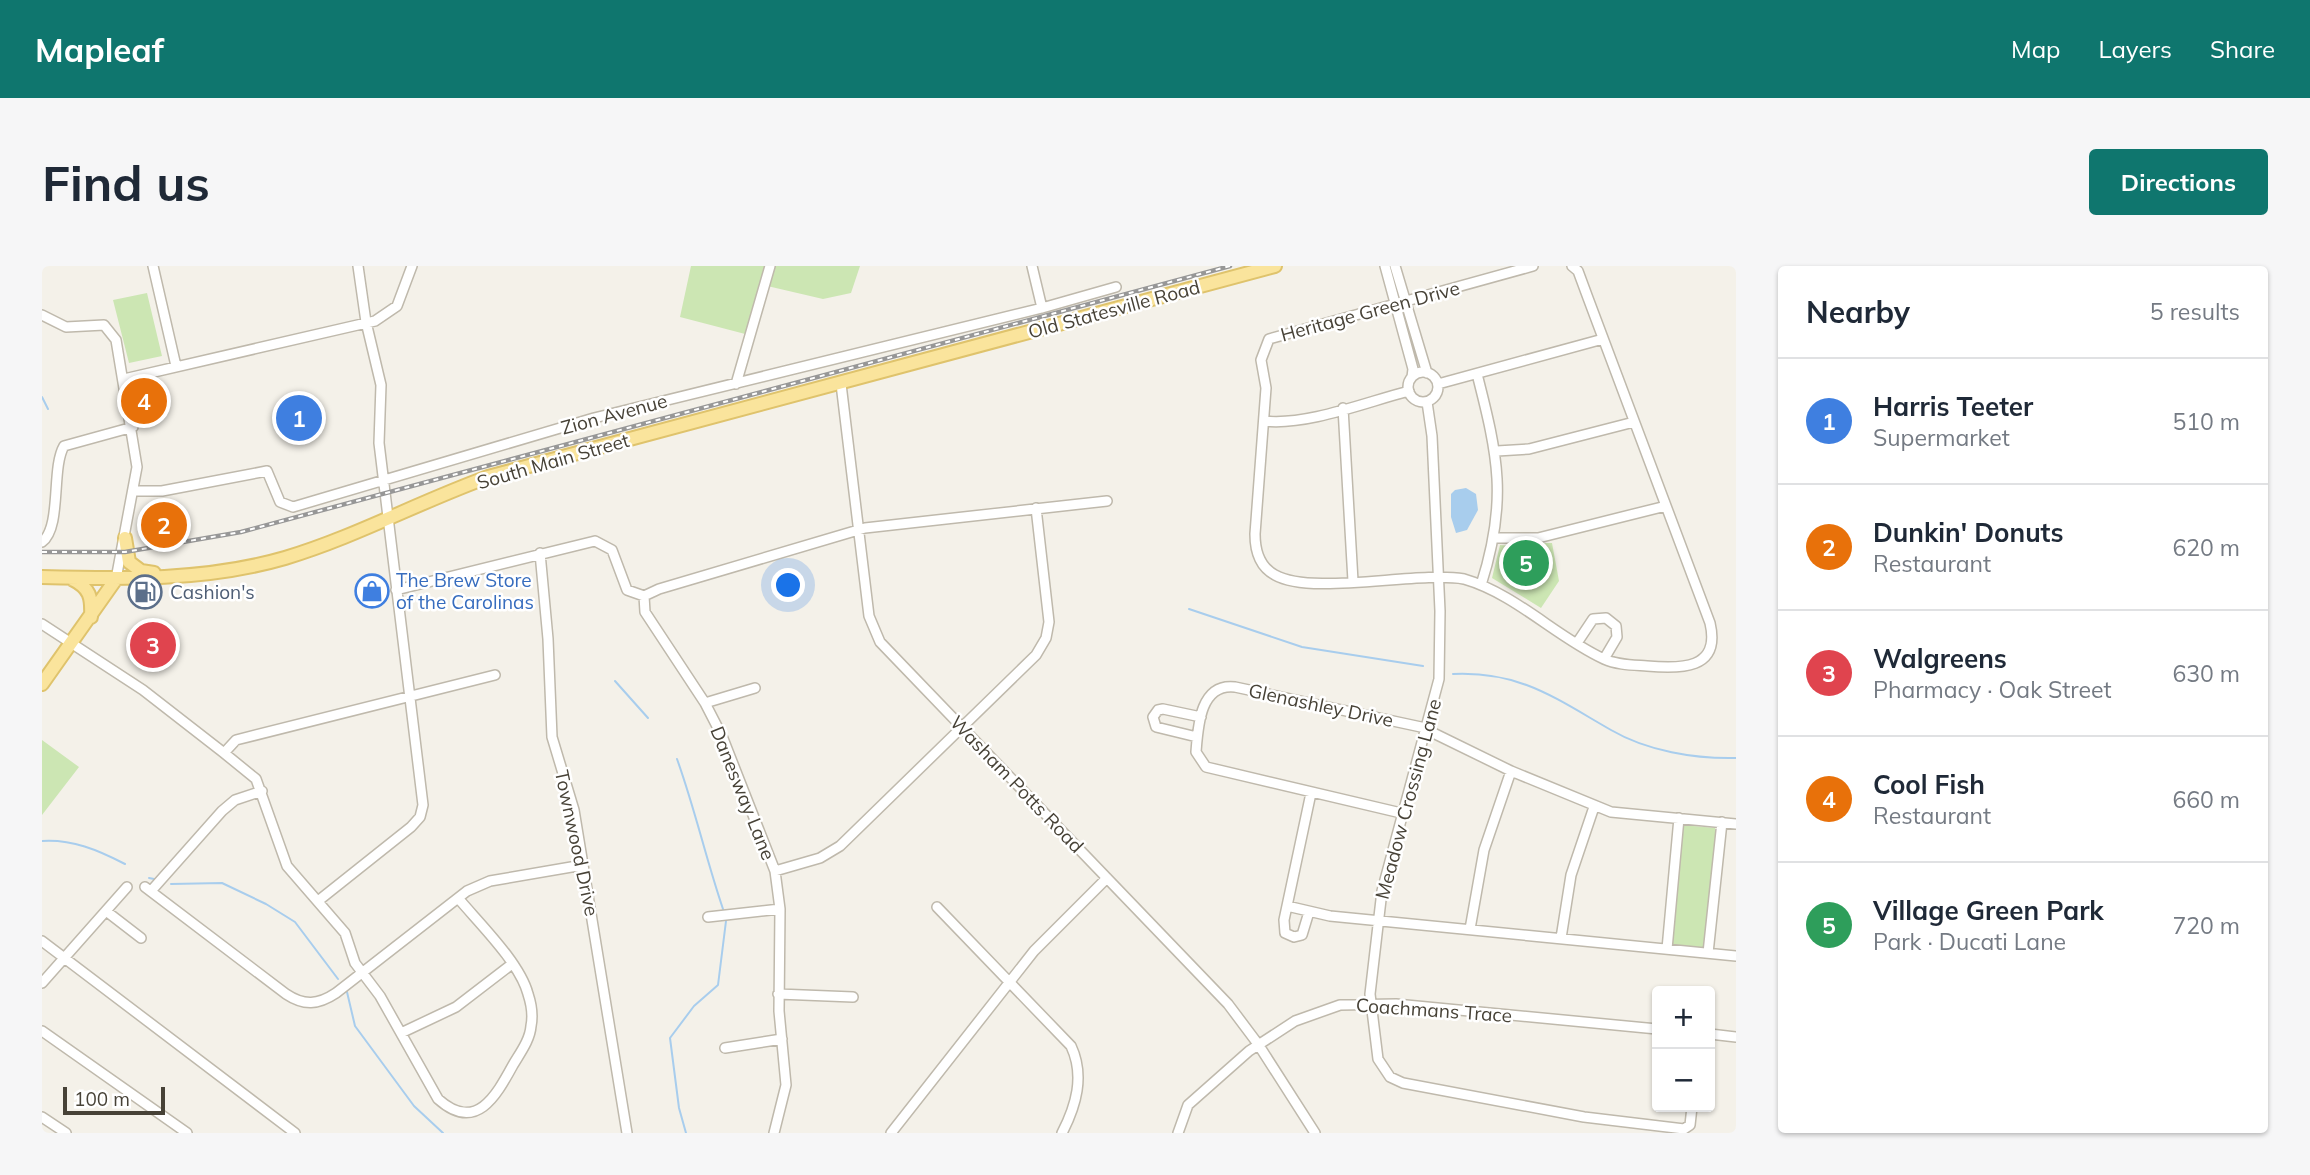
<!DOCTYPE html>
<meta charset="utf-8">
<style>
body{margin:0;font-family:Mulish,sans-serif;background:#f6f6f7;color:#1f2937}
.controls{position:absolute;right:21px;bottom:21px;display:grid;overflow:hidden;border-radius:7px;box-shadow:0 2px 5px #0004}
.controls button{width:63px;height:63px;display:grid;place-items:center;padding:0;border:0;border-bottom:2px solid #e0e1e3;background:#fff;color:#1f2937;font:35px sans-serif}
.scale{position:absolute;left:21px;bottom:18px;width:102px;box-sizing:border-box;padding-left:7px;border:4px solid #474237;border-top:0;font-size:19px;line-height:24px;white-space:nowrap;color:#474237;-webkit-text-stroke:5px #fff;paint-order:stroke}
.you{position:absolute;left:747px;top:320px;width:24px;height:24px;margin:-18px;border:5px solid #fff;border-radius:50%;background:#1a73e8;box-shadow:0 0 0 10px #1a73e833}
.badge{display:grid;place-items:center;width:46px;height:46px;border-radius:50%;background:#0f766e;color:#fff;font-size:23px;font-weight:700}
.pin{position:absolute;translate:-50% -50%;border:4px solid #fff;box-shadow:0 2px 7px #0006}
.list{margin:0;padding:0;list-style:none}
h2{display:flex;justify-content:space-between;align-items:center;height:91px;margin:0;padding:0 28px;font-size:30px}
h2 small{font-size:23px;font-weight:400;color:#747a83}
.list li{display:grid;grid-template-columns:46px 1fr auto;gap:21px;align-items:center;box-sizing:border-box;height:126px;padding:0 28px;border-top:2px solid #e0e1e3}
.list b{display:block;font-size:26px;white-space:nowrap}
.list p{margin:0;font-size:23px;white-space:nowrap;color:#747a83}
.list em{font-size:23px;font-style:normal;color:#747a83}
.map{position:relative;flex:none;width:1694px;height:867px;overflow:hidden;border-radius:7px}
header{display:flex;align-items:center;gap:42px;box-sizing:border-box;height:98px;padding:0 35px;background:#0f766e;color:#fff}
header strong{font-size:33px}
nav{display:flex;gap:38px;margin-inline-start:auto;font-size:24px}
.intro{display:flex;align-items:center;justify-content:space-between;box-sizing:border-box;height:168px;padding:0 42px}
h1{margin:0;font-size:49px}
.button{padding:18px 32px;border-radius:7px;background:#0f766e;color:#fff;font-size:24px;font-weight:700}
main{display:flex;gap:42px;padding:0 42px}
aside{flex:1;background:#fff;border-radius:7px;box-shadow:0 2px 5px #0004}
.map>svg:first-child{display:block}
.green{fill:#cce6b3}
.water{fill:#a8cded}
.lines{fill:none;stroke-linecap:round;stroke-linejoin:round}
.stream{stroke:#a8cded;stroke-width:2}
.minor-casing{stroke:#bfb9ac;stroke-width:12}
.major-casing{stroke:#dfc36c;stroke-width:16}
.minor{stroke:#fff;stroke-width:9}
.major{stroke:#fae49c;stroke-width:12}
.rail-casing{stroke:#979797;stroke-width:4.5}
.rail{stroke:#fff;stroke-width:2;stroke-dasharray:5;stroke-linecap:butt}
.labels{text-anchor:middle;dominant-baseline:central;stroke-width:5;stroke-linejoin:round;paint-order:stroke}
.street-label{font-size:19px;fill:#474237;stroke:#fff}
.shop-label{font-size:19px;fill:#366cbe;stroke:#fff;text-anchor:start}
.service-label{font-size:19px;fill:#4e5e75;stroke:#fff;text-anchor:start}
</style>
<header>
<strong>Mapleaf</strong>
<nav><a>Map</a><a>Layers</a><a>Share</a></nav>
</header>
<div class="intro"><h1>Find us</h1><a class="button">Directions</a></div>
<main>
<div class="map">
<svg width="1694" height="867" viewBox="0 0 1694 867">
<rect width="100%" height="100%" fill="#f4f1e9"/>
<!-- green -->
<path class="green" d="M649,0h169l-9,27 -28,6 -60,-14 -14,50 -69,-18z
M105,27l15,63 -33,7 -16,-63z
M1489,277h21l7,38 -18,27 -49,-30 8,-33 24,2z
M0,474l37,27 -37,48z
M1641,559l32,3 1,4 -12,116 -30,-2 -2,-3z"/>
<!-- water -->
<path class="water" d="M1424,222l10,6 2,16 -11,20 -11,3 -5,-16v-23l4,-4z"/>
<g class="lines">
<!-- stream -->
<path class="stream" d="M0,131l6,12
M1147,343l113,38 121,19
M1411,408c67,-3 102,24 158,56 36,21 84,29 125,28
M573,415l33,37
M635,493c18,50 29,100 46,150
M0,575c30,-2 56,9 83,23
M107,612l5,1
M129,618l51,-1 44,21 29,18 43,57
M305,726l8,34 59,80 29,27
M644,867l-7,-25 -9,-70 24,-32 24,-21 8,-64"/>
<defs>
<path id="minor" d="M111,0l23,100
M990,0l10,42
M1343,0l28,103 -1,8
M1353,0l32,107
M1491,0l-264,73 -8,21 5,28 -11,146c0,17 5,33 20,41 37,21 142,-4 189,4 52,15 92,58 140,80 13,6 29,6 43,7 33,3 74,4 63,-43l-122,-325 -10,-27 -6,-5
M0,49l24,12 38,-2 12,15 21,127 -21,112
M1366 121a15 15 0 1 1 30 0a15 15 0 1 1-30 0Z
M1435,108c21,82 31,127 4,211
M82,113l251,-58 22,-15 15,-40
M694,118l34,-118
M799,118l28,232 11,26 348,362 30,40 57,89
M1396,118l165,-45
M1385,136l5,34 8,175 -1,68 -57,212 -12,103 8,65 12,18 13,6 181,34 100,12 6,-4 2,-18
M1301,142l10,173
M1222,155c43,5 102,-19 145,-30
M1455,185l32,-2 105,-27
M92,225h28l105,-20 13,31 13,5 301,-89 448,-110 74,-21
M1451,272h45l128,-32
M0,276c20,-15 9,-74 22,-96l69,-19
M498,287l8,86 4,98 22,73 53,323
M354,324l199,-49 17,9 15,40 17,6 15,-7 206,-61 242,-27
M602,330l1,16 60,91 17,33 53,135 5,38 -1,102 7,74 -12,48
M0,358l101,66 81,63 12,-13 259,-65
M1535,377l16,-24 13,-1 10,8 1,11 -13,22
M663,437l50,-15
M1155,471l-41,-10 -3,-10 5,-7 5,-1 38,8
M182,487l32,26 31,87 58,67 10,30 25,33 58,103c38,34 58,-3 75,-34 7,-12 17,-25 18,-39 2,-10 0,-23 -3,-32 -8,-31 -49,-71 -70,-96
M1359,547l-195,-46 -10,-15c2,-26 4,-69 39,-65l186,40 90,44 100,41 125,12
M733,605l45,-13 20,-12 196,-191 10,-17 3,-16 -13,-114
M103,621l141,107c18,12 32,11 50,-1l131,-102 23,-10 93,-16
M109,625l71,-80 13,-11 27,-9
M276,635l93,-74 9,-10 3,-12 -44,-362 2,-58 -15,-63 -8,-56
M1245,640l43,10 406,40
M895,641l134,139c14,30 5,60 -9,87
M64,645l35,27
M1267,646l-7,23 -8,2 -9,-4 -1,-13 27,-127
M666,651l72,-8
M1428,663l14,-79 27,-79
M1519,672l10,-63 23,-68
M0,675l253,192
M1625,683l12,-131
M1666,687l14,-131
M0,717l85,-96
M736,728l75,3
M0,765l145,102
M359,767l55,-26 56,-43
M1668,768l26,3
M683,782l57,-9
M0,851l24,16
M849,867l143,-182 73,-73
M1136,867l10,-28 61,-54 46,-30 45,-16 56,-1 261,25"/>
<path id="major" d="M83,272l4,24 12,9 13,2
M0,311c82,2 164,4 243,-19 70,-21 134,-56 203,-81l787,-211
M30,313c18,9 20,18 19,38
M0,418l74,-105"/>
</defs>
<!-- minor casing -->
<use href="#minor" class="minor-casing"/>
<!-- major casing -->
<use href="#major" class="major-casing"/>
<!-- minor -->
<use href="#minor" class="minor"/>
<!-- major -->
<use href="#major" class="major"/>
<defs>
<path id="rail" d="M0,286h83l116,-20 989,-266"/>
</defs>
<!-- rail casing -->
<use href="#rail" class="rail-casing"/>
<!-- rail -->
<use href="#rail" class="rail"/>
</g>
<!-- icons -->
<defs>
<symbol id="shop-ring" viewBox="-11 -11 22 22"><circle r="9.5" fill="#fff" stroke="#3f7fe0" stroke-width="1.5"/><path d="M-5-2.5h2.3a2.7 3.5 0 0 1 5.4 0H5L5.5 6h-11ZM-1.5-2.5h3a1.5 2.3 0 0 0-3 0Z" fill="#3f7fe0"/></symbol>
<symbol id="fuel-ring" viewBox="-11 -11 22 22"><circle r="9.5" fill="#fff" stroke="#5c6f8a" stroke-width="1.5"/><path d="M-5.5-6h7V0h2V4h1.3V-2.5L3-4.5l.8-.8L6-3V5H2.5V1h-1V6h-7ZM-4.2-4.7v3.2H.2V-4.7Z" fill="#5c6f8a"/></symbol>
</defs>
<g fill-rule="evenodd">
<use href="#shop-ring" x="311" y="306" width="38" height="38"/>
<use href="#fuel-ring" x="84" y="307" width="38" height="38"/>
</g>
<g class="labels">
<!-- street labels -->
<g class="street-label">
<text transform="translate(1072 43) rotate(-15)">Old Statesville Road</text>
<text transform="translate(1328 45) rotate(-15)">Heritage Green Drive</text>
<text transform="translate(572 148) rotate(-15)">Zion Avenue</text>
<text transform="translate(511 195) rotate(-16)">South Main Street</text>
<text transform="translate(1279 439) rotate(12)">Glenashley Drive</text>
<text transform="translate(975 518) rotate(46)">Washam Potts Road</text>
<text transform="translate(701 527) rotate(68)">Danesway Lane</text>
<text transform="translate(1366 533) rotate(-75)">Meadow Crossing Lane</text>
<text transform="translate(535 577) rotate(78)">Townwood Drive</text>
<text transform="translate(1392 744) rotate(4)">Coachmans Trace</text>
</g>
<!-- shop labels -->
<g class="shop-label">
<text x="354" y="314">The Brew Store<tspan x="354" dy="22">of the Carolinas</tspan></text>
</g>
<!-- service labels -->
<g class="service-label">
<text x="128" y="326">Cashion's</text>
</g>
</g>
</svg>
<div class="controls">
<button>+</button>
<button>−</button>
</div>
<div class="scale">100 m</div>
<div class="you"></div>
<div class="pin badge" style="left:257px;top:152px;background:#3f7fe0">1</div>
<div class="pin badge" style="left:122px;top:259px;background:#e8710a">2</div>
<div class="pin badge" style="left:111px;top:379px;background:#e0444e">3</div>
<div class="pin badge" style="left:102px;top:135px;background:#e8710a">4</div>
<div class="pin badge" style="left:1484px;top:297px;background:#2e9e5b">5</div>
</div>
<aside>
<h2>Nearby<small>5 results</small></h2>
<ul class="list">
<li><span class="badge" style="background:#3f7fe0">1</span><div><b>Harris Teeter</b><p>Supermarket</p></div><em>510 m</em></li>
<li><span class="badge" style="background:#e8710a">2</span><div><b>Dunkin' Donuts</b><p>Restaurant</p></div><em>620 m</em></li>
<li><span class="badge" style="background:#e0444e">3</span><div><b>Walgreens</b><p>Pharmacy · Oak Street</p></div><em>630 m</em></li>
<li><span class="badge" style="background:#e8710a">4</span><div><b>Cool Fish</b><p>Restaurant</p></div><em>660 m</em></li>
<li><span class="badge" style="background:#2e9e5b">5</span><div><b>Village Green Park</b><p>Park · Ducati Lane</p></div><em>720 m</em></li>
</ul>
</aside>
</main>
